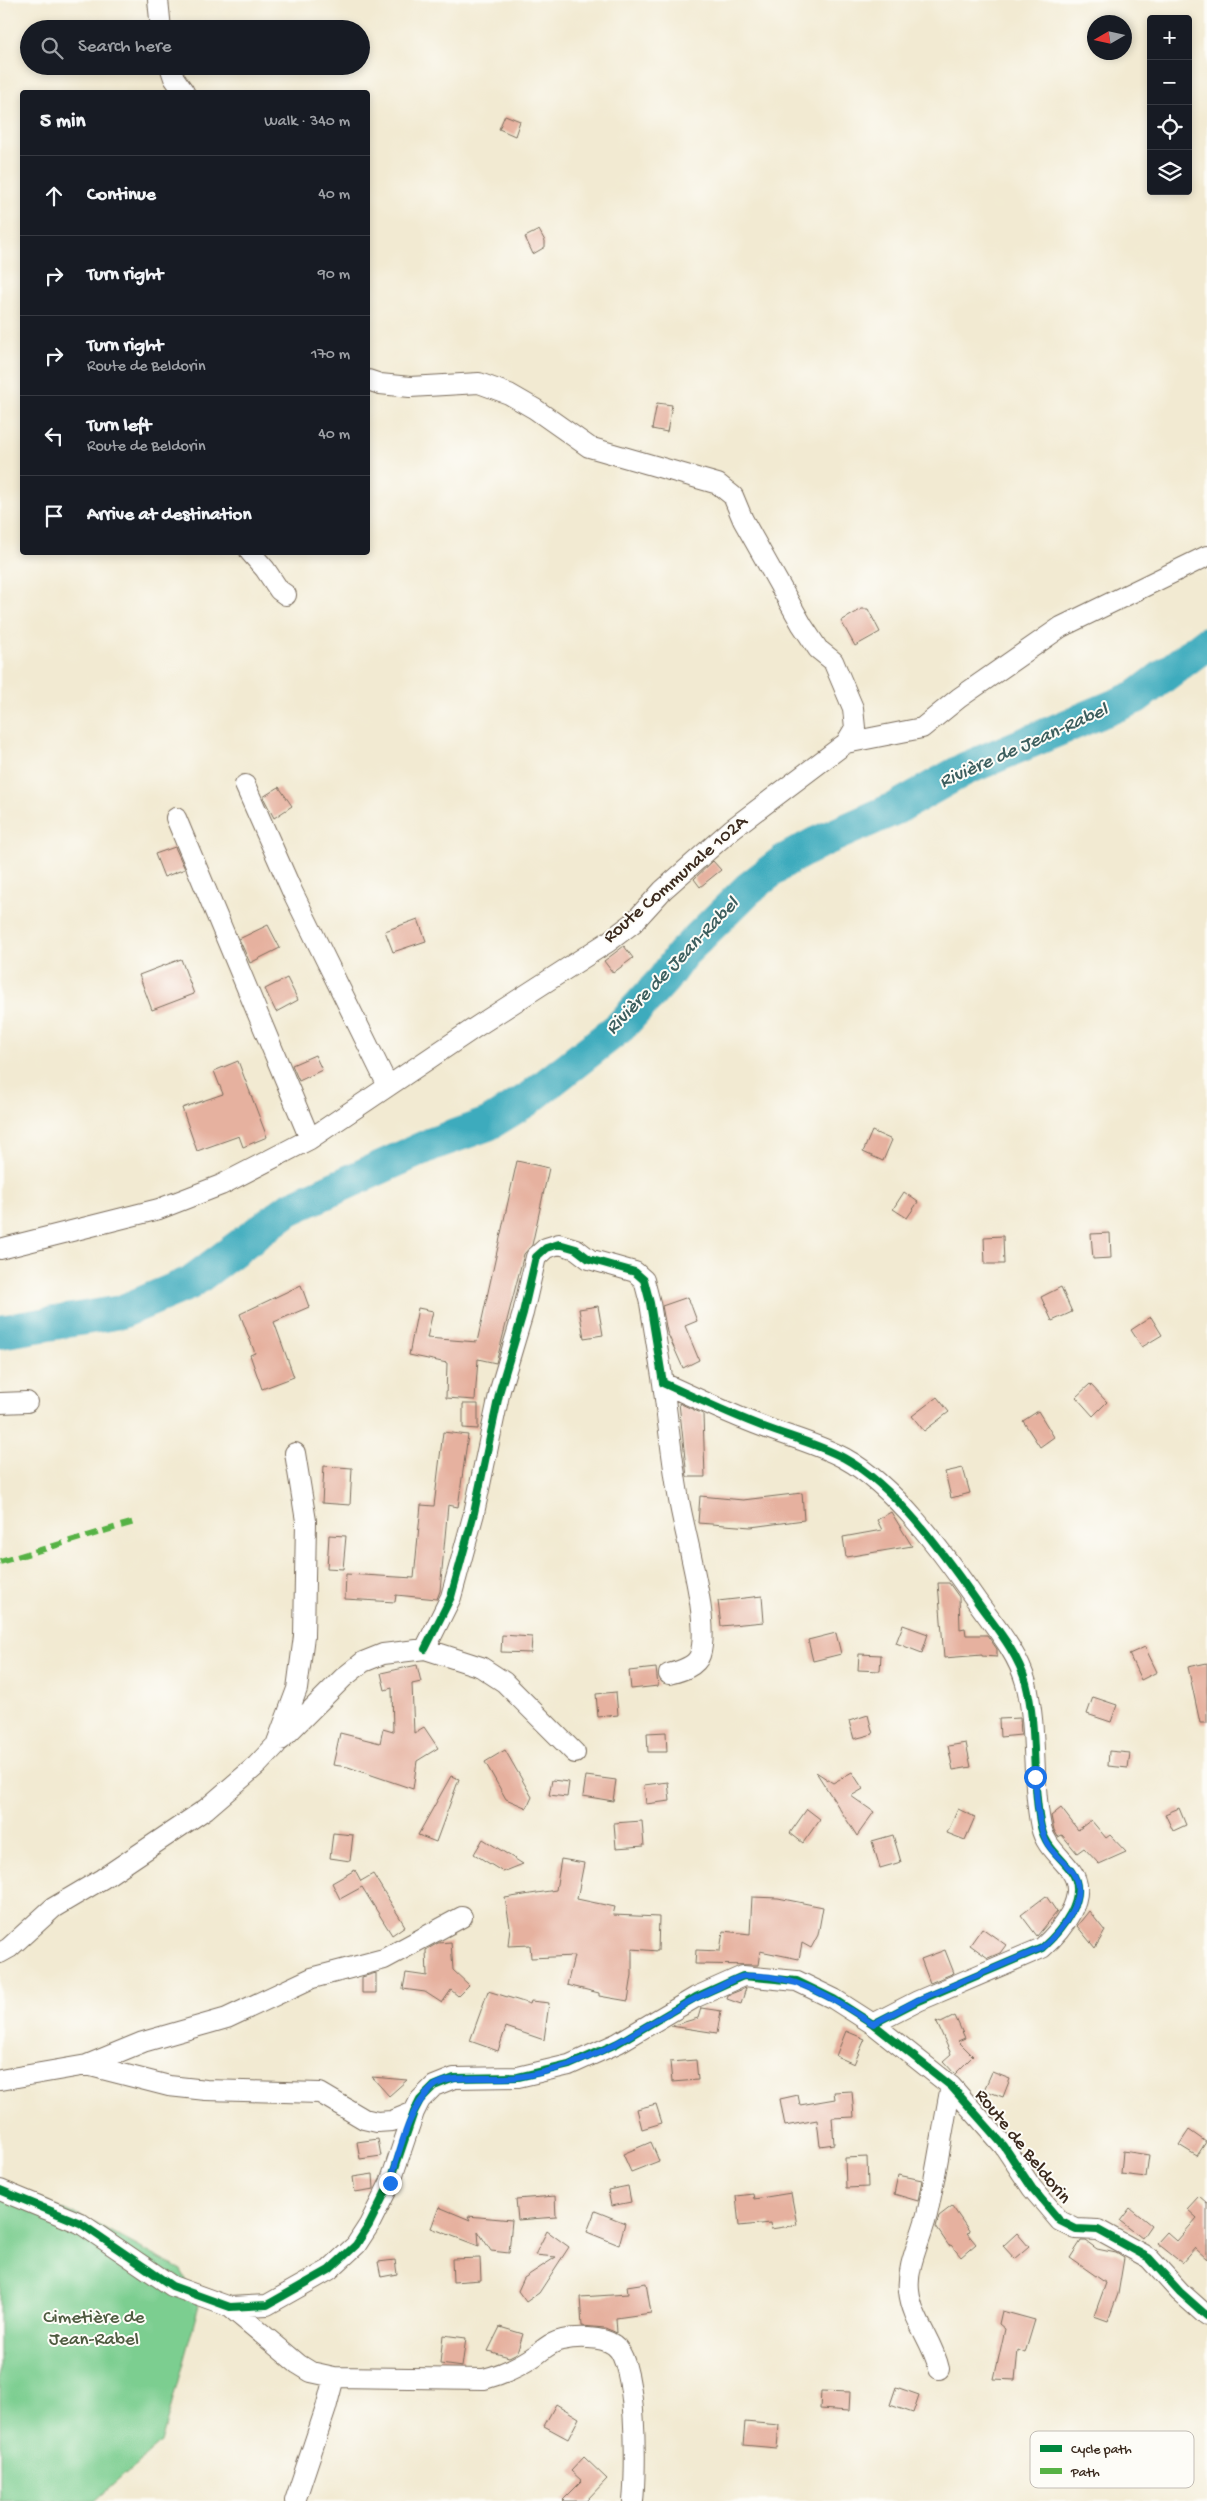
<!DOCTYPE html>
<meta charset="utf-8">
<style>
body{margin:0;font-family:"Gochi Hand",sans-serif;background:#20242c;color:#f1f3f6}
.controls{position:absolute;right:15px;top:15px;display:grid;overflow:hidden;border-radius:5px;box-shadow:0 2px 8px #0003}
.controls button{width:45px;height:45px;display:grid;place-items:center;padding:0;border:0;border-bottom:1px solid #363941;background:#171b24;color:#f1f3f6;font:25px sans-serif}
.compass{position:absolute;left:1087px;top:15px;width:45px;height:45px;border-radius:50%;background:#171b24;box-shadow:0 2px 8px #0003;rotate:261deg}
.stop{position:absolute;width:15px;height:15px;margin:-11px;border:4px solid #1a73e8;border-radius:50%;background:#fff}
.stop.end{background:#1a73e8;border-color:#fff;box-shadow:0 1px 5px #0008}
.list{margin:0;padding:0;list-style:none}
h2{display:flex;justify-content:space-between;align-items:center;height:65px;margin:0;padding:0 20px;font-size:21px}
h2 small{font-size:16px;font-weight:400;color:#9ea1a6}
.list li{display:grid;grid-template-columns:32px 1fr auto;gap:15px;align-items:center;box-sizing:border-box;height:80px;padding:0 20px;border-top:1px solid #363941}
.list b{display:block;font-size:19px;white-space:nowrap}
.list p{margin:0;font-size:16px;white-space:nowrap;color:#9ea1a6}
.list em{font-size:16px;font-style:normal;color:#9ea1a6}
.icon{flex:none;width:28px;height:28px;fill:none;stroke:currentColor;stroke-width:2;stroke-linecap:round;stroke-linejoin:round}
.map{position:relative;flex:none;width:1207px;height:2501px;overflow:hidden}
.search{position:absolute;background:#171b24;box-shadow:0 2px 8px #0003;left:20px;top:20px;width:350px;height:55px;display:flex;align-items:center;gap:12px;box-sizing:border-box;padding:0 18px;border-radius:28px;color:#9ea1a6;font-size:19px}
.panel{position:absolute;background:#171b24;box-shadow:0 2px 8px #0003;left:20px;top:90px;width:350px;height:465px;border-radius:5px}
.map>svg:first-child{display:block}
.green{fill:#7cce90;stroke:#5c7c57}
.lines{fill:none;stroke-linecap:round;stroke-linejoin:round}
.river{stroke:#3eabbd;stroke-width:34}
.building{fill:#e6b19f}
.minor-casing{stroke:#7b6d5d;stroke-width:22}
.minor{stroke:#fff;stroke-width:20}
.quiet{stroke:#57b245;stroke-width:6;stroke-dasharray:12 6;stroke-linecap:butt}
.cycleway-casing{stroke:#fdfcf7;stroke-width:11}
.cycleway{stroke:#00873e;stroke-width:8}
.route{stroke:#1a73e8;stroke-width:6}
.labels{text-anchor:middle;dominant-baseline:central;stroke-width:4;stroke-linejoin:round;paint-order:stroke}
.street-label{font-size:19px;fill:#3b2a1e;stroke:#fdfcf7}
.park-label{font-size:19px;fill:#4e5b40;stroke:#fdfcf7}
.water-label{font-size:20px;font-style:italic;fill:#3c5e5e;stroke:#fdfcf7}
.key{fill:#fdfcf7;stroke:#c3bdb6;stroke-width:1}
.key-label{font-size:14px;fill:#3b2a1e}
</style>
<div class="map">
<svg width="1207" height="2501" viewBox="0 0 1207 2501">
<rect width="100%" height="100%" fill="#fdfcf7"/>
<filter id="ink" filterUnits="userSpaceOnUse"><feTurbulence type="fractalNoise" baseFrequency=".02" numOctaves="2"/><feDisplacementMap in="SourceGraphic" scale="10" xChannelSelector="R" yChannelSelector="G"/><feConvolveMatrix kernelMatrix="1 2 1 2 8 2 1 2 1" color-interpolation-filters="sRGB"/></filter>
<filter id="wash" filterUnits="userSpaceOnUse"><feTurbulence type="fractalNoise" baseFrequency=".0096" numOctaves="4" result="noise"/><feDisplacementMap in="SourceGraphic" scale="20" xChannelSelector="R" yChannelSelector="G"/><feGaussianBlur stdDeviation="1.12" result="paint"/><feColorMatrix in="noise" values="0 0 0 0 0 0 0 0 0 0 0 0 0 0 0 0 0 1.4 0 .05"/><feComposite in="paint" operator="in"/></filter>
<g filter="url(#wash)">
<rect width="100%" height="100%" fill="#f2ead2"/>
<!-- green -->
<path class="green" d="M0,2182l93,40 88,48 18,35 -38,137 -66,59h-95z"/>
<g class="lines">
<!-- river -->
<path class="river" d="M0,1332l121,-20 69,-29 99,-74 143,-65 56,-20 39,-24 93,-73 44,-48 18,-25 66,-65 36,-28 33,-18 79,-35 69,-39 171,-72 71,-54"/>
</g>
<g id="blocks">
<!-- building -->
<path class="building" d="M505,115l15,6 -5,15 -16,-7z
M539,230l6,11v6l-12,7 -8,-17z
M657,403l15,2 -5,27 -15,-3z
M862,609h6l12,23 -25,14 -14,-25z
M279,787l13,19 -18,12 -11,-21z
M175,847l10,22 -21,8 -9,-23z
M713,861l8,9 -21,17 -6,-8z
M418,919l8,22 -33,11 -8,-21z
M268,925l12,23 -30,15 -11,-24z
M624,946l9,12 -20,15 -9,-12z
M181,959l13,35 -42,16 -13,-35z
M287,978l11,22 -22,12 -11,-23z
M315,1055l7,15 -23,11 -7,-16z
M238,1061l29,76 -24,10 -4,-11 -42,15 -15,-43 41,-14 -9,-23z
M872,1131l20,9 -9,21 -20,-9z
M517,1161l32,7 -17,77 -8,9 -28,109 -18,-4 -3,41 -29,-2 1,-35 -38,-8 9,-47 15,3 -6,27 50,4z
M904,1192l14,10 -11,16 -14,-9z
M1110,1233l1,25 -18,1 -2,-25z
M1003,1236l1,28h-19l-1,-27z
M301,1285l8,22 -35,15 20,55 -32,12 -12,-34 5,-2 -15,-39z
M1061,1287l11,25 -20,9 -11,-24z
M688,1297l9,24 -12,5 14,34 -16,8 -16,-36 -5,-26z
M598,1306l5,29 -19,3 -5,-29z
M1151,1317l11,18 -20,12 -11,-17z
M1090,1384l17,18 -14,14 -17,-19z
M937,1397l12,15 -25,19 -12,-15z
M679,1403l24,11 2,63h-18z
M463,1404h15v25l-15,-1z
M1038,1411l16,26 -14,10 -17,-26z
M443,1432l25,3 -10,72 -10,-2 -8,86 -3,8 -41,-4 -1,7 -50,-3 1,-25 68,4 7,-73 13,1z
M324,1466l28,2 -2,37 -28,-2z
M963,1468l7,25 -19,5 -6,-26z
M802,1493l2,27 -53,7 -53,-4 2,-27 43,4z
M891,1512l21,34 -66,11 -3,-20 39,-7 -5,-10z
M329,1535l17,1 -3,33 -16,-1z
M938,1583h11l10,14 1,32 5,-1 1,7h21l10,14v8l-15,-1v-1l-38,3z
M762,1596l2,26 -43,4 -3,-25z
M903,1625l25,9 -6,19 -26,-10z
M836,1633l5,21 -28,7 -5,-21z
M502,1635l30,2 -1,16 -30,-1z
M1145,1647l12,25 -16,8 -12,-26z
M859,1654l22,1 -1,16 -22,-1z
M1207,1663v60h-7l-12,-56z
M417,1665l4,17 -9,2 2,49 10,-6 14,21 -21,13 -4,28 -65,-22 -15,-2 7,-32 40,10 3,-14 10,3 -1,-44 -7,2 -4,-17z
M656,1668l2,18 -27,3 -2,-18z
M616,1692l2,23 -20,2 -2,-23z
M1093,1697l24,8 -6,17 -24,-8z
M868,1715l5,19 -19,5 -5,-18z
M1020,1718l1,17 -21,2 -1,-18z
M666,1732l1,20h-19l-1,-19z
M966,1743l5,24 -18,3 -5,-24z
M505,1750l27,47 -5,11 -21,-9 -21,-37z
M1109,1751l21,2 -2,15 -20,-2z
M816,1772l17,11 19,-11 11,17 -12,7 23,16 -17,24z
M451,1776l8,3 -23,63 -18,-7z
M586,1776l30,4 -3,21 -30,-5z
M552,1780l17,2 -2,15 -18,-2z
M668,1782l2,19 -24,3 -2,-19z
M1061,1808l17,22 13,-10 15,18 4,-3 16,17 -27,12 -15,-16 -7,5 -15,-18 -4,2 -4,-7 -3,-14z
M1179,1808l7,17 -13,6 -8,-17z
M807,1809l13,10 -17,24 -13,-10z
M958,1809l17,8 -10,23 -18,-7z
M642,1821l2,25 -28,2 -2,-25z
M333,1833l20,2 -3,26 -20,-3z
M893,1835l8,27 -21,6 -8,-27z
M483,1839l40,25 -20,8 -29,-18z
M561,1859l23,4 -7,36 38,8 -2,8 46,2 -1,34 -26,-2v26l-4,26 -29,-5v-3l-32,-8 7,-29 -43,2 -1,-13 -22,1 2,-19 -5,-29 51,-8z
M355,1870l6,11 12,-7 32,52 -13,9 -30,-48 -22,12 -8,-16z
M1046,1896l11,16 -20,24 -16,-21z
M752,1897l26,1 45,9 -5,28 -7,13 -9,-5 -3,16 -39,-8 -2,14 -63,-1 1,-14 24,1 3,-20 27,3z
M1089,1911l16,20 -10,17 -18,-22z
M982,1928l24,17 -6,8 -12,5 -18,-13z
M451,1942l2,28 16,15 -11,11 -7,-6 -9,13 -17,-11 -22,-3 3,-16 21,3 -1,-26 12,-7z
M945,1950l9,23 -24,10 -9,-24z
M376,1973v20h-14v-16z
M746,1988l-5,16 -14,-5 1,-4z
M488,1991l42,13 1,-3 18,2 -5,37 -38,-13 -8,24 -28,-10z
M701,2008l20,3 -4,22 -46,-7 27,-8z
M955,2016l10,22 -7,3 15,15 -18,18 -12,-13 8,-7 -15,-33 5,2z
M846,2031l19,8 -11,25 -18,-8z
M696,2060l2,20 -26,2 -2,-20z
M992,2072l18,7 -7,18 -19,-7z
M372,2077l35,3 -18,16z
M852,2091l2,26 -22,1 2,26 -14,2 -3,-26 -32,6 -5,-27 18,-4 2,10 35,-6 -1,-7z
M656,2104l6,19 -20,6 -5,-20z
M1189,2130l17,12 -9,14 -18,-11z
M378,2139l3,17 -21,3 -3,-17z
M651,2142l8,19 -28,11 -8,-18z
M1123,2151l26,4 -3,22 -25,-3z
M867,2157l1,30 -22,1 -1,-30z
M373,2174l1,15 -19,3 -2,-15z
M898,2175l24,5 -4,21 -24,-7z
M628,2186l3,16 -20,4 -3,-16z
M791,2193l6,32 -26,4 -1,-6 -31,3 -3,-30 17,-2 1,5z
M555,2196l1,21 -38,3 -2,-21z
M1199,2196l8,7v56l-12,-11 -13,15 -25,-20 10,-11 10,9 20,-23 -10,-9z
M952,2206l18,26 -3,1 9,11 -15,13 -10,-12 -2,1 -13,-19 3,-11z
M439,2207l31,13 -2,-4 44,4 -3,33 -18,-2 -13,-20 1,15 -48,-18z
M1130,2208l21,17 -9,13 -22,-17z
M595,2211l30,12 -6,22 -32,-13z
M547,2231l22,16 -30,46 -13,9 -8,-11 6,-13 32,-21 -21,-2z
M1017,2233l12,14 -14,12 -12,-13z
M1081,2241h5l11,8 19,4 8,5 -6,36 -10,27 -14,-5 12,-33 -36,-25z
M480,2258l1,22 -28,2 -1,-23z
M395,2260l2,14 -16,3 -3,-15z
M646,2283l5,30 -35,5 1,15 -12,-5 -23,-2 -2,-29 48,-3 -1,-8z
M1002,2311l33,9 -10,33 -7,-3 -3,30 -21,-1 11,-50 -6,-5z
M500,2327l23,7 -6,19 -8,4 -21,-6z
M443,2335l23,3 -4,29 -22,-3z
M896,2387l23,8 -6,18 -23,-8z
M821,2391l29,1 -1,19 -29,-2z
M556,2404l23,14 -11,21 -24,-13z
M745,2422l34,3 -2,23 -34,-3z
M584,2457l23,22 -21,22h-24l20,-20 -11,-10z"/>
</g>
</g>
<g filter="url(#ink)">
<use href="#blocks" fill-opacity="0" stroke="#7b6d5d" stroke-width="1"/>
<g class="lines">
<defs>
<path id="minor" d="M158,0l3,29
M170,66l4,12 10,14
M368,380l12,4 30,3 69,-4 30,11 26,15 54,38 129,37 15,12 10,24 59,105 16,24 15,12 20,47 2,20 -9,15
M250,552l15,17 14,21 7,5
M245,785l47,106 96,195
M176,818l134,321
M0,1249l159,-40 62,-24 89,-46 166,-112 132,-85 25,-19 30,-33 69,-61 114,-86 76,-15 37,-30 102,-71 146,-71
M663,1383c5,39 9,78 16,117 6,37 32,121 21,155 -4,12 -20,16 -31,19
M0,1403l27,-1
M425,1649l26,-52 23,-84 26,-123 23,-77 13,-56 10,-9 13,-4 17,5 13,10 46,13 9,8 6,23 13,80c33,15 66,31 101,44 26,10 54,17 80,31 51,28 99,95 132,142 19,27 41,51 50,83 12,47 5,97 15,144 4,19 19,29 30,44 19,26 -11,61 -29,77l-124,53 -45,23
M281,1740l62,-62 20,-16 20,-8 42,-5 56,18 23,15 71,71
M0,1953l9,-5 44,-40 49,-29 104,-70 51,-44 19,-20 21,-56 7,-53 2,-115 -11,-68
M87,2065l56,-23 84,-24 85,-40 72,-19 78,-42
M0,2080l87,-15 82,21 37,4 114,3 44,26 13,3 15,-1 22,-9
M0,2190l80,33 92,63 58,21 37,-2 62,-35 27,-25 13,-20 21,-42 24,-71 6,-12 14,-14 20,-8 64,-1 51,-12 49,-22 78,-46 47,-21 54,5 37,18 39,25 78,62 53,60 28,42 28,33 16,8 22,1 51,28 31,34 27,24
M230,2307l68,57 13,8 23,5 150,2c19,-5 35,-12 52,-24 8,-6 15,-13 26,-15 13,-3 40,-4 52,5 24,16 22,127 19,156
M939,2369c-6,-28 -27,-49 -30,-78 -3,-27 14,-55 19,-81 9,-41 15,-83 23,-124
M295,2501l31,-93 8,-31"/>
</defs>
<!-- minor casing -->
<use href="#minor" class="minor-casing"/>
<!-- minor -->
<use href="#minor" class="minor"/>
<!-- quiet -->
<path class="quiet" d="M0,1562l134,-40"/>
<defs>
<path id="cycleway" d="M425,1649l26,-52 23,-84 26,-123 23,-77 13,-56 10,-9 13,-4 17,5 13,10 46,13 9,8 6,23 13,80c33,15 66,31 101,44 26,10 54,17 80,31 51,28 99,95 132,142 19,27 41,51 50,83 12,47 5,97 15,144 4,19 19,29 30,44 19,26 -11,61 -29,77l-124,53 -45,23
M0,2190l80,33 92,63 58,21 37,-2 62,-35 27,-25 13,-20 21,-42 24,-71 6,-12 14,-14 20,-8 64,-1 51,-12 49,-22 78,-46 47,-21 54,5 37,18 39,25 78,62 53,60 28,42 28,33 16,8 22,1 51,28 31,34 27,24"/>
</defs>
<!-- cycleway casing -->
<use href="#cycleway" class="cycleway-casing"/>
<!-- cycleway -->
<use href="#cycleway" class="cycleway"/>
</g>
</g>
<g class="lines" filter="url(#ink)">
<!-- route -->
<path class="route" d="M390,2183c10,-32 17,-73 43,-96 17,-15 61,-6 85,-10 16,-2 35,-7 51,-12 53,-19 97,-55 148,-77 8,-4 19,-11 28,-12 50,-3 88,23 128,48l45,-24 124,-52c18,-16 47,-49 31,-75 -8,-12 -22,-20 -27,-32 -9,-20 -9,-43 -11,-64"/>
</g>
<g class="labels">
<!-- street labels -->
<g class="street-label">
<text transform="translate(676 880) rotate(-41)">Route Communale 102A</text>
<text transform="translate(1022 2147) rotate(51)">Route de Beldorin</text>
</g>
<!-- park labels -->
<g class="park-label">
<text x="94" y="2318">Cimetière de<tspan x="94" dy="22">Jean-Rabel</tspan></text>
</g>
<!-- water labels -->
<g class="water-label">
<text transform="translate(1024 747) rotate(-24)">Rivière de Jean-Rabel</text>
<text transform="translate(673 967) rotate(-46)">Rivière de Jean-Rabel</text>
</g>
</g>
<!-- legend -->
<rect x="1030" y="2431" width="164" height="57" rx="8" class="key"/>
<rect x="1040" y="2445" width="22" height="7" fill="#00873e"/>
<rect x="1040" y="2468" width="22" height="6" fill="#57b245"/>
<g class="key-label">
<text x="1071" y="2453">Cycle path</text>
<text x="1071" y="2476">Path</text>
</g>
</svg>
<div class="controls">
<button>+</button>
<button>−</button>
<button><svg class="icon" aria-label="locate" viewBox="0 0 24 24"><circle cx="12" cy="12" r="6"/><path d="M12 2v4M12 18v4M2 12h4M18 12h4"/></svg></button>
<button><svg class="icon" aria-label="layers" viewBox="0 0 24 24"><path d="M12 4l9 5-9 5-9-5zM3 14l9 5 9-5"/></svg></button>
</div>
<svg class="compass" viewBox="-18 -18 36 36"><path d="M0-13l5 13h-10z" fill="#e53935"/><path d="M0 13l5-13h-10z" fill="#9ea1a6"/></svg>
<div class="stop" style="left:1035px;top:1777px"></div>
<div class="stop end" style="left:390px;top:2183px"></div>
<div class="search"><svg class="icon" aria-label="search" viewBox="0 0 24 24"><circle cx="10" cy="10" r="6"/><path d="M15 15l6 6"/></svg>Search here</div>
<section class="panel">
<h2>5 min<small>Walk · 340 m</small></h2>
<ul class="list">
<li><svg class="icon" aria-label="ahead" viewBox="0 0 24 24"><path d="M12 20V5M6 11l6-6 6 6"/></svg><div><b>Continue</b></div><em>40 m</em></li>
<li><svg class="icon" aria-label="right" viewBox="0 0 24 24"><path d="M7 20v-9h11M14 6l5 5-5 5"/></svg><div><b>Turn right</b></div><em>90 m</em></li>
<li><svg class="icon" aria-label="right" viewBox="0 0 24 24"><path d="M7 20v-9h11M14 6l5 5-5 5"/></svg><div><b>Turn right</b><p>Route de Beldorin</p></div><em>170 m</em></li>
<li><svg class="icon" aria-label="left" viewBox="0 0 24 24"><path d="M17 20v-9H6M10 6l-5 5 5 5"/></svg><div><b>Turn left</b><p>Route de Beldorin</p></div><em>40 m</em></li>
<li><svg class="icon" aria-label="arrive" viewBox="0 0 24 24"><path d="M6 21V4h12l-3 4 3 4H6"/></svg><div><b>Arrive at destination</b></div></li>
</ul>
</section>
</div>
